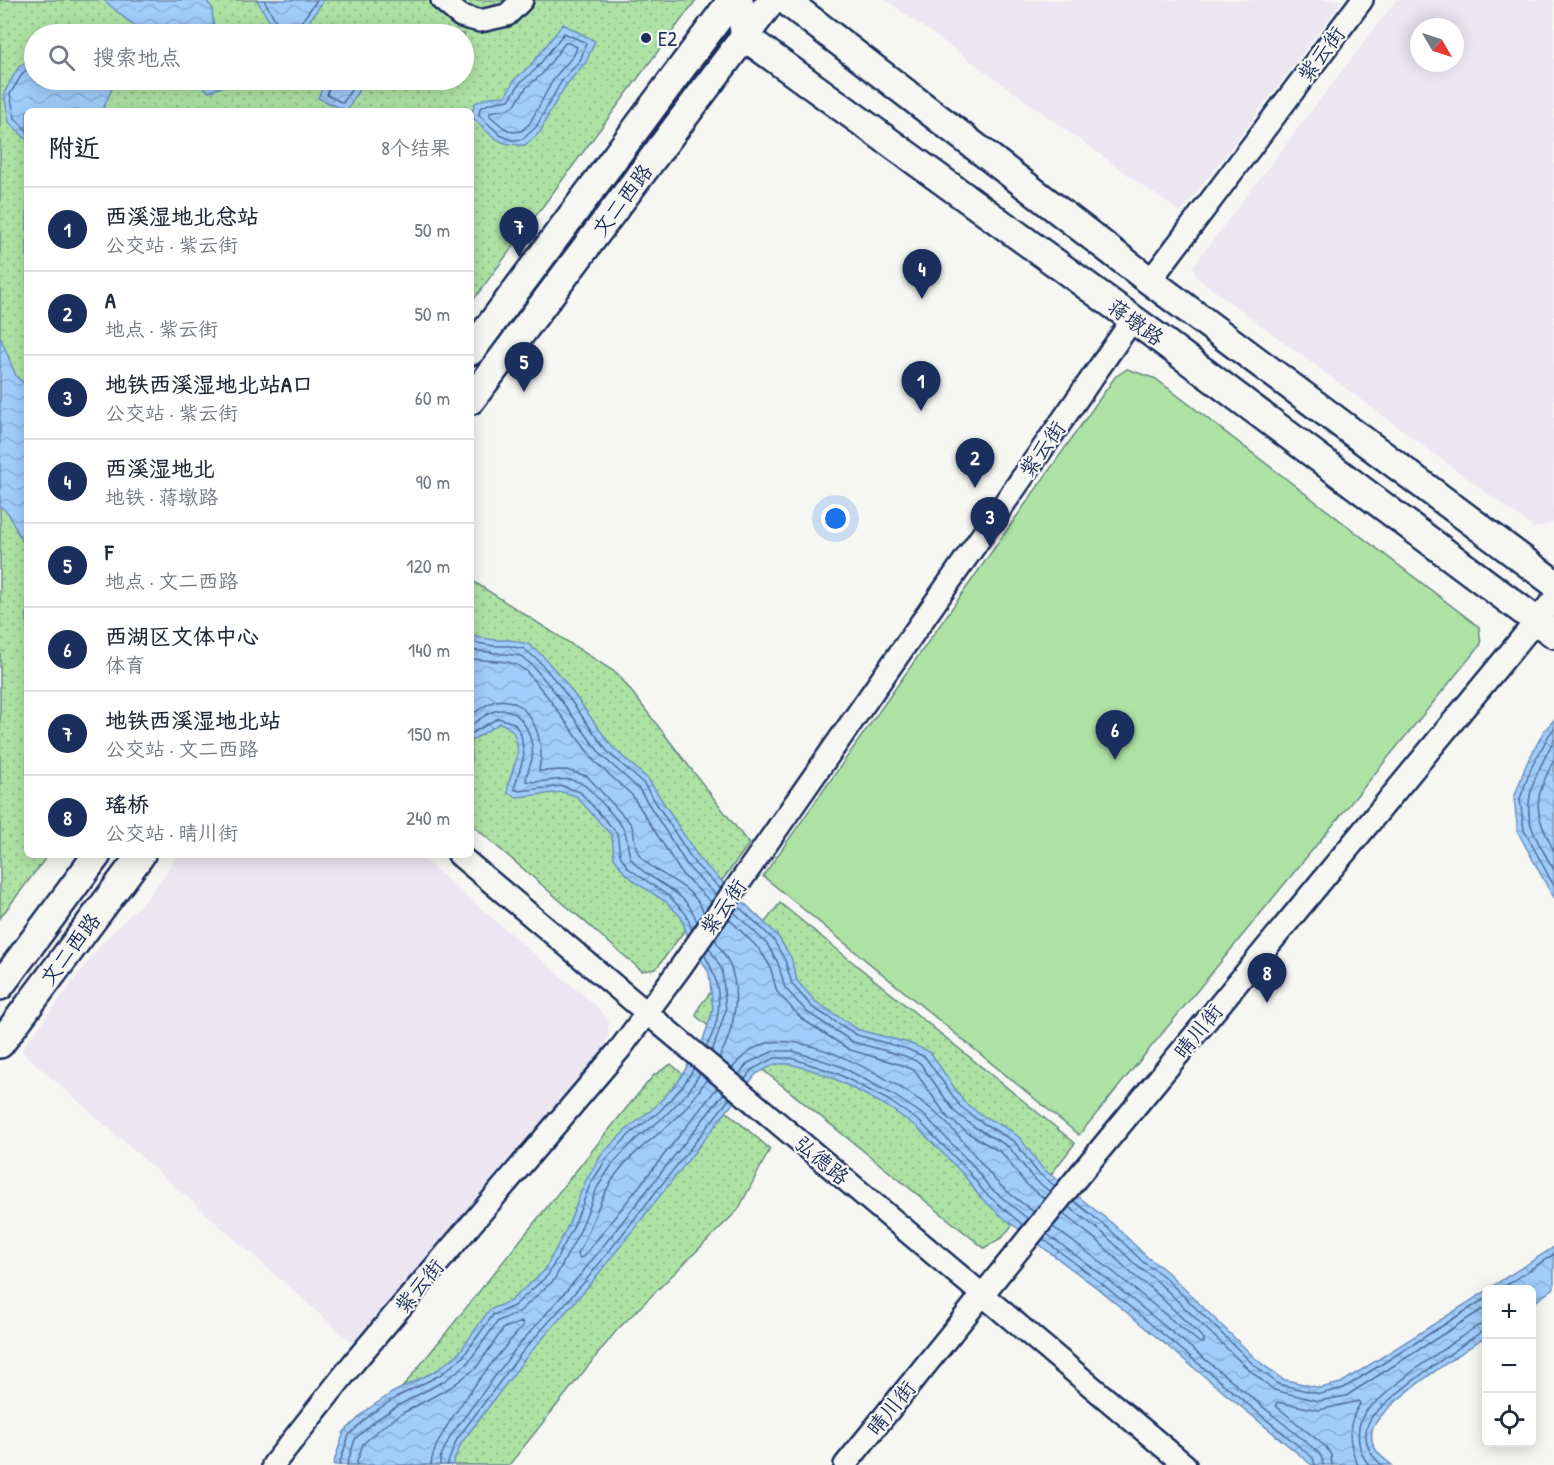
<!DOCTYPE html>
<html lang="zh">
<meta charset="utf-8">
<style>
body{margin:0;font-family:"Patrick Hand","LXGW WenKai TC",sans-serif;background:#f6f6f7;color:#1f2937}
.controls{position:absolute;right:18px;bottom:18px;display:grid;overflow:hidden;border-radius:9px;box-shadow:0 3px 15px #0003}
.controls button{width:54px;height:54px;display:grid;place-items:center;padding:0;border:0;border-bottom:2px solid #e0e1e3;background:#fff;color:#1f2937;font:30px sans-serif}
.compass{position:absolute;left:1410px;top:18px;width:54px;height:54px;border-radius:50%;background:#fff;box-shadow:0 3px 15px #0003;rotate:129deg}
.you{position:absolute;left:836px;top:519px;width:21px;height:21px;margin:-15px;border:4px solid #fff;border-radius:50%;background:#1a73e8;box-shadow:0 0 0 9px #1a73e833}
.badge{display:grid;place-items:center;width:39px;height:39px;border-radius:50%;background:#1b2f5e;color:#fff;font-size:20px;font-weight:700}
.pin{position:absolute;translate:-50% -50px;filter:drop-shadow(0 2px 3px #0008)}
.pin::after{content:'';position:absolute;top:32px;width:21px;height:18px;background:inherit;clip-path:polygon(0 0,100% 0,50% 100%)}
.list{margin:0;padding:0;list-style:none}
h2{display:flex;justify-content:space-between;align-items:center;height:78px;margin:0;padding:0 24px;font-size:26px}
h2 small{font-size:20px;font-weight:400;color:#747a83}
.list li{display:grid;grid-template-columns:39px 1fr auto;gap:18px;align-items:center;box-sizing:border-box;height:84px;padding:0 24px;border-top:2px solid #e0e1e3}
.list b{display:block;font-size:22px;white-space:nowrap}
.list p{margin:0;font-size:20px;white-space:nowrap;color:#747a83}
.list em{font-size:20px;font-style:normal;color:#747a83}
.icon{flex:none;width:33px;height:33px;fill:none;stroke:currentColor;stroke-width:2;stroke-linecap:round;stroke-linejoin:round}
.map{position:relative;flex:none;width:1554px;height:1465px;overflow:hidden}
.search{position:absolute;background:#fff;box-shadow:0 3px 15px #0003;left:24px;top:24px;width:450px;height:66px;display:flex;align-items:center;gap:15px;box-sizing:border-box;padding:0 21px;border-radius:33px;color:#747a83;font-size:22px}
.panel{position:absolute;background:#fff;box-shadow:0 3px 15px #0003;left:24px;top:108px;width:450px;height:750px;border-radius:9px}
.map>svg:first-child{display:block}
.built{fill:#ece6f2;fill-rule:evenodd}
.grass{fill:url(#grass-dots);stroke:#648881;stroke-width:1.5;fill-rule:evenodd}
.garden{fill:#aee2a4;stroke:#648881;stroke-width:1.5}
.water{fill:url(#water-waves);stroke:#6b8ebc;stroke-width:1.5}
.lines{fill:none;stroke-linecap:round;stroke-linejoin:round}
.shore{stroke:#506e9d;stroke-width:1.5}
.minor-casing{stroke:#1b2f5e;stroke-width:26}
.major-casing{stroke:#1b2f5e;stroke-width:32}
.minor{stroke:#f6f6f2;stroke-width:21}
.major{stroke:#f6f6f2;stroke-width:27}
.poi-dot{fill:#1b2f5e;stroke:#f6f6f2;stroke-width:2}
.labels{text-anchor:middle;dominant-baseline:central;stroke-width:4.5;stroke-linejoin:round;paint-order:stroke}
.poi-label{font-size:21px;fill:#1b2f5e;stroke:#f6f6f2;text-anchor:start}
.street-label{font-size:21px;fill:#1b2f5e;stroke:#f6f6f2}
</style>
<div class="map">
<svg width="1554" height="1465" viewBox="0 0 1554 1465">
<defs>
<pattern id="grass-dots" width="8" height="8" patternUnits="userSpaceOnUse" patternTransform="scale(1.5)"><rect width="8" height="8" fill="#aee2a4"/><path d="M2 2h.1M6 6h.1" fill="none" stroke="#95c290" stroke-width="1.8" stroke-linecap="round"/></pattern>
<pattern id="water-waves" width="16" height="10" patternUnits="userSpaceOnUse" patternTransform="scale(1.5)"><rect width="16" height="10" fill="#a0cdfb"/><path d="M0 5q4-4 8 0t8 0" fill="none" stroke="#89b0da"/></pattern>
</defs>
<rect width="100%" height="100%" fill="#f6f6f2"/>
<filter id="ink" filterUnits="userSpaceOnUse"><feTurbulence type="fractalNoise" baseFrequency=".0167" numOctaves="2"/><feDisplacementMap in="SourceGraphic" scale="12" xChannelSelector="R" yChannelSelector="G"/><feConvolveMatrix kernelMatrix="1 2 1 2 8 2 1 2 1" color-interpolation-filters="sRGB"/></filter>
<g filter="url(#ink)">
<!-- built -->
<path class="built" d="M886,0h457l-162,213z
M1396,0h158v523l-20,5 -338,-251 -3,-11zM1419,27h36v36h-36z
M178,855h240l179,152 12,13 -1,18 -7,14 -245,294 -335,-295 79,-106 49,-49z"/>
<!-- grass -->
<path class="grass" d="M0,0h696l-225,303v-192h-444v744h21l-48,63zM34,34h430v46h-430z
M471,580l147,94 131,170 -93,125 -14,2 -171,-147z
M780,903l295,240 -72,94 -19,11 -288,-232 3,-9z
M671,1064l99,85 -32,61 -121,120 -108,135h-169l284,-354 30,-36z"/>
<!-- garden -->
<path class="garden" d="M1127,369l29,10 323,248 2,17 -402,491 -316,-259 352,-499z"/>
<!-- water -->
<path class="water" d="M104,0h102l6,8 2,26h-63l-15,-6z
M257,0h67l-18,26 -16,8 -17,-6z
M563,24l32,17 -9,21 -20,23 -17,28 -8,18 -15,14c-28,2 -36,-11 -55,-29l4,-13 15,-6 15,-1 10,-17 16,-14z
M34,55v25h79l-2,11 -9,20h-75v29l-18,-18 -5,-29 14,-25z
M197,80h32l1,3 -21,9z
M326,80h38l-17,31 -29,-13z
M0,336l16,40 11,10v161h-2l-17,-34 -8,-7z
M471,636l24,4h15l18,4 14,11 23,27 48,66 36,32 51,80 77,75 14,22 6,24 19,21 43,28 50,13 21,9 34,50 17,13 29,15 10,8 22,30 71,56 34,33 18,13 92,90 25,19 38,9 21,-5 145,-92v45c-22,16 -110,71 -114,95 -3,16 9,26 20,34h-80l-215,-177 -97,-73 -21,-19 -15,-21 -47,-48 -32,-22 -52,-27 -24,-9 -19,-5h-15l-19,10 -164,208 -64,73 -66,87 -10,23h-119l11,-33 24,-23 24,-16 45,-23 22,-17 30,-43 21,-9 34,-30 24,-45 17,-44 17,-28 25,-25 27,-21 24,-26 25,-42 10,-30 -4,-37 -21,-36 -7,-20 -16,-16 -27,-17 -14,-12 -10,-14 -2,-22 -36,-40 -13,-4 -46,5 -9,-4c-2,-16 12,-29 9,-48 -2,-12 -5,-17 -17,-22l-29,18z
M1554,720v179l-36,-67 -4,-34 12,-33 18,-34z
M1554,1247v41l-22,16v-14l-44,-1z"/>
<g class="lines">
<!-- shore -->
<path class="shore" d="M264,0l13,23 12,5 13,-7 15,-21
M564,33l22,10 -5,16 -20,23 -25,45 -13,12 -11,1 -12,-5 -21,-20 1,-7 11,-5 18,-3 11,-17 16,-14z
M569,43l8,4 -3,8 -20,23 -24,45 -9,8 -8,1 -9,-4 -14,-12v-4l17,-3 7,-3 12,-18 16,-14 23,-31z
M331,80l-4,15 16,8 14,-23
M27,131l-12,-13 -5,-24 13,-21 11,-10
M471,642l23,4h15l15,3 14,11 22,26 48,66 36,32 51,80 26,25
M471,650l50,6 11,9 22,26 48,65 37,33 50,79 27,27
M471,659l37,3 9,3 9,6 21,25 48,66 37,33 50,79 29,28
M471,715c8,-5 16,-12 25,-14 31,-5 46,32 45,56 0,5 -2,9 -2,14l27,-1 21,6 44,48c5,10 2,23 9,32 18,22 52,26 64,57
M471,725c8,-5 19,-15 29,-15 23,-2 35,30 32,49 -2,8 -6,15 -6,22 18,4 40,-8 58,4 8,6 36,37 40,45 6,12 1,23 11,34 22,22 51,25 62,58
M1554,729l-5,6 -18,33 -11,31 4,31 30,56
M471,734l27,-16 16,5 7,11 3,22 -10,33 5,2 44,-5 17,6 37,41 3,22 8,13 42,29 16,17 6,16
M1554,740c-14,27 -33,57 -22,88 5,15 15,29 22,42
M1554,760c-21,41 -21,50 0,91
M738,906l35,33 12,21 7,24 20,23 45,28 50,14 18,8 35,49 18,14 37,22 22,30 18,14
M734,912l33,32 11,19 7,25 22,24 46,30 52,14 15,7 35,49 18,14 36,21 23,30 18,15
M729,919l31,31 10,16 7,26 25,27 48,31 52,15 12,5 34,48 20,15 34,20 23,30 20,16
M715,939c4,8 10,16 14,24 13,30 5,68 -10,95
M709,947l13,23 4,40 -14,42
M704,954c18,30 20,62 2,93
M732,1069c9,-13 25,-25 41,-27 45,-5 123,39 158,67 24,20 44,47 64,71 11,12 26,22 39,32
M739,1074l9,-11 26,-12h19l47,15 52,28 33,22 48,50 16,21 39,32
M707,1079c-11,17 -23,33 -38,46 -16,14 -34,26 -48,43 -21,25 -28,58 -43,86l1,4 4,-1 134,-169
M745,1079l8,-10 22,-11h16l45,15 52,27 32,22 48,49 16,21 39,33
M1074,1201l35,28 34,33 19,13 91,89 25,20 42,10 24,-6 142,-90
M1069,1207l35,27 34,33 19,14 91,88 26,21 44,11 28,-5 140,-89
M1053,1227l58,43 89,73h4v-4l-53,-51 -19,-14 -34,-33 -35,-27
M1047,1234l59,44 212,174 4,6 1,7
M1043,1239l58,44 212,175 2,7
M1499,1290l55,-36
M339,1465l10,-30 22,-21 24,-16 45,-23 22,-17 31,-43 21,-9 34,-31 25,-47 17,-43 17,-27 24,-25 28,-21 24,-26 11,-18
M347,1465l8,-26 21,-19 23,-15 45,-24 23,-17 31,-43 21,-9 35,-32 26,-49 17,-43 16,-25 23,-24 28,-22 25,-26 11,-18
M356,1465l7,-21 19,-17 21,-14 48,-26 25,-19 28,-40 18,-6 1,4c-23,26 -91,108 -92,139
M440,1465v-7l11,-23 66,-88 64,-73 143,-181
M447,1465l10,-26 66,-88 64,-72 143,-181
M1332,1465l-1,-10 -5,-8 -50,-41 1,-4 42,8 40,-9 1,3c-14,20 -12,40 -2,61
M1369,1465c-12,-14 -14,-36 -5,-51 4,-7 12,-12 17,-16 29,-27 63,-49 96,-72l9,-2
M1382,1465c-14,-11 -21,-29 -12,-45 3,-7 11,-12 16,-17 29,-26 63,-48 95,-71l5,-1"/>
<defs>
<path id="minor" d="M442,0l19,16 19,5 27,-6 15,-15
M1150,281l212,-281
M459,855l726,610
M273,1465l82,-104 265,-312 60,-81 453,-649
M845,1465l235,-291 474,-575"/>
<path id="major" d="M739,0l6,37 411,299 398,298
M785,0l365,281 404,302
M471,351l261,-351
M471,400l301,-400
M0,986l97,-131
M0,1044l141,-189"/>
</defs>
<!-- minor casing -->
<use href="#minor" class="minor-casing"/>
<!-- major casing -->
<use href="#major" class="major-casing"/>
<!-- minor -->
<use href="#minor" class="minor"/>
<!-- major -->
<use href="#major" class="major"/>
</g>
</g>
<!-- markers -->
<circle class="poi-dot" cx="646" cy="38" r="6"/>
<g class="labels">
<!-- poi labels -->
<g class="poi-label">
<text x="658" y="38">E2</text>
</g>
<!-- street labels -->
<g class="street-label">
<text transform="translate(1321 54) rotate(-53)">紫云街</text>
<text transform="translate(622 200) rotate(-53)">文二西路</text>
<text transform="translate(1136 322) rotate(36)">蒋墩路</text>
<text transform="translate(1042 449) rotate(-55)">紫云街</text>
<text transform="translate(723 907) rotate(-55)">紫云街</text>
<text transform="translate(70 949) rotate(-53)">文二西路</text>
<text transform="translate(1198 1031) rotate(-51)">晴川街</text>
<text transform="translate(822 1160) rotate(40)">弘德路</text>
<text transform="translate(419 1286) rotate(-50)">紫云街</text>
<text transform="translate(891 1408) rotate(-51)">晴川街</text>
</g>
</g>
</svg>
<div class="controls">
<button>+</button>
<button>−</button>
<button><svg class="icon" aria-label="locate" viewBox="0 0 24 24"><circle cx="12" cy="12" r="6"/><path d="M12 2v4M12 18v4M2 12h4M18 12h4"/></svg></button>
</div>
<svg class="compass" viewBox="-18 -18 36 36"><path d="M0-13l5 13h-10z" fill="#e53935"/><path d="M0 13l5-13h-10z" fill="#747a83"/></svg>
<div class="you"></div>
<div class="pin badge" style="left:921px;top:411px">1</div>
<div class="pin badge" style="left:975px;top:488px">2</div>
<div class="pin badge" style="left:990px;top:547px">3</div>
<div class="pin badge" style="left:922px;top:299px">4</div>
<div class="pin badge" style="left:524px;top:392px">5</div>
<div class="pin badge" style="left:1115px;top:760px">6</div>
<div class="pin badge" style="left:519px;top:257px">7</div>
<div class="pin badge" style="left:1267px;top:1003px">8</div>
<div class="search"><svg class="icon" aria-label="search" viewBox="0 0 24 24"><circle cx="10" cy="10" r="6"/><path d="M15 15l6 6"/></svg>搜索地点</div>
<section class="panel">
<h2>附近<small>8个结果</small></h2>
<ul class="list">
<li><span class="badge">1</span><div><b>西溪湿地北总站</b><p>公交站 · 紫云街</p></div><em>50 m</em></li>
<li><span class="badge">2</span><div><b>A</b><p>地点 · 紫云街</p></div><em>50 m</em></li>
<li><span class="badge">3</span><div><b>地铁西溪湿地北站A口</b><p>公交站 · 紫云街</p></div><em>60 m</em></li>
<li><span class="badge">4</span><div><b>西溪湿地北</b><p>地铁 · 蒋墩路</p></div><em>90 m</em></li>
<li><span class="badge">5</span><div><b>F</b><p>地点 · 文二西路</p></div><em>120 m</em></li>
<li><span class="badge">6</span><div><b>西湖区文体中心</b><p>体育</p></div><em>140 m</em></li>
<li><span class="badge">7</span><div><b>地铁西溪湿地北站</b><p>公交站 · 文二西路</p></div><em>150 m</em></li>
<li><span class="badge">8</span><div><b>瑶桥</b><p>公交站 · 晴川街</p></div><em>240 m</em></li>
</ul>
</section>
</div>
